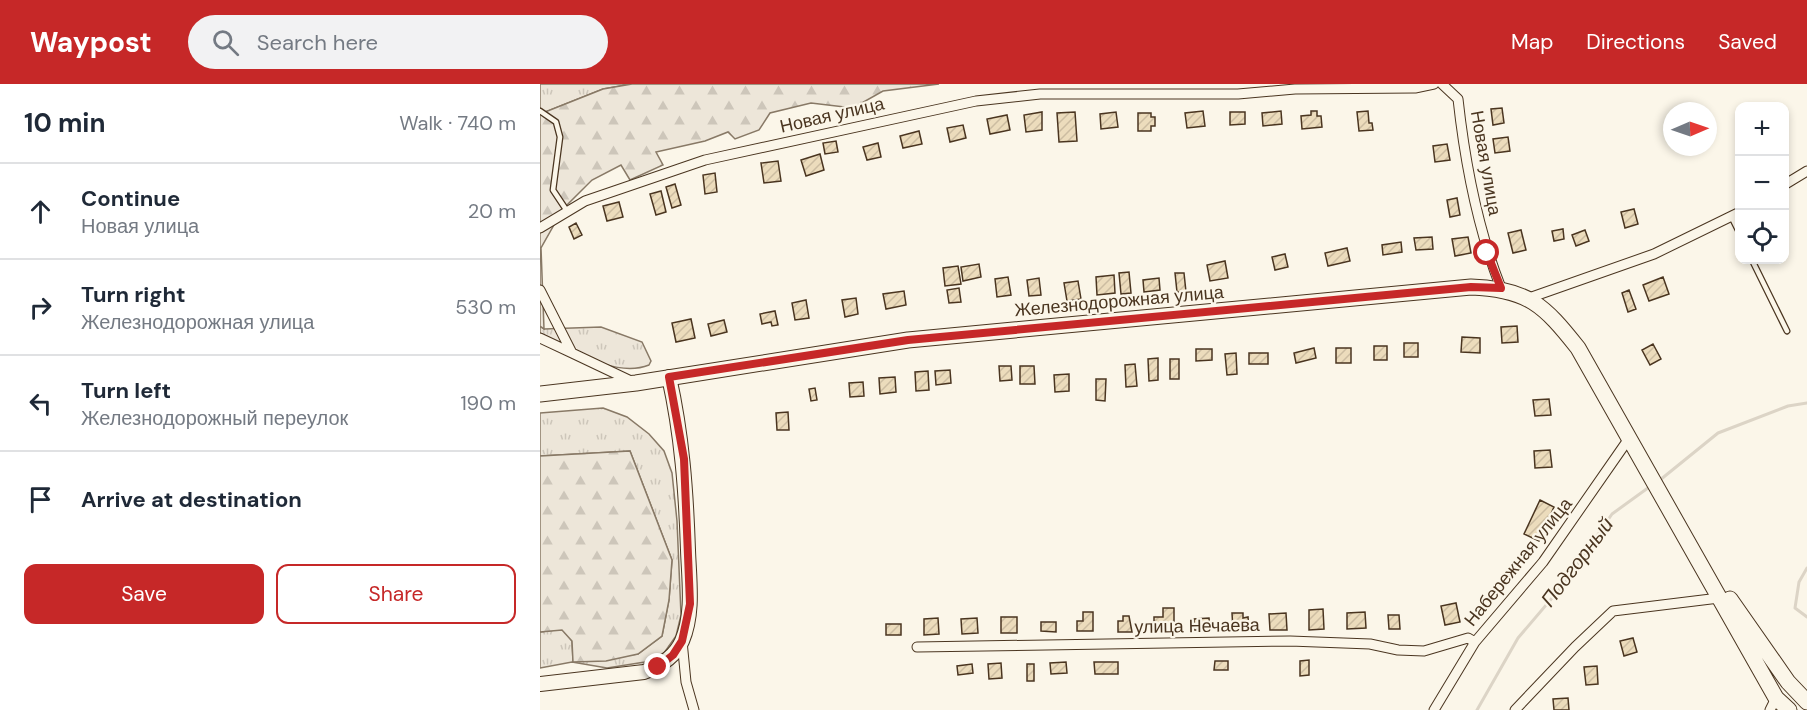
<!DOCTYPE html>
<meta charset="utf-8">
<style>
body{margin:0;font-family:"DM Sans",sans-serif;background:#f2f2f3;color:#1f2937}
.controls{position:absolute;right:18px;top:18px;display:grid;overflow:hidden;border-radius:12px;box-shadow:0 3px 9px #0003}
.controls button{width:54px;height:54px;display:grid;place-items:center;padding:0;border:0;border-bottom:2px solid #e0e1e3;background:#fff;color:#1f2937;font:30px sans-serif}
.compass{position:absolute;left:1123px;top:18px;width:54px;height:54px;border-radius:50%;background:#fff;box-shadow:0 3px 9px #0003;rotate:88deg}
.stop{position:absolute;width:18px;height:18px;margin:-14px;border:4px solid #c62828;border-radius:50%;background:#fff}
.stop.end{background:#c62828;border-color:#fff;box-shadow:0 2px 6px #0008}
.list{margin:0;padding:0;list-style:none}
h2{display:flex;justify-content:space-between;align-items:center;height:78px;margin:0;padding:0 24px;font-size:26px}
h2 small{font-size:20px;font-weight:400;color:#747a83}
.list li{display:grid;grid-template-columns:39px 1fr auto;gap:18px;align-items:center;box-sizing:border-box;height:96px;padding:0 24px;border-top:2px solid #e0e1e3}
.list b{display:block;font-size:22px;white-space:nowrap}
.list p{margin:0;font-size:20px;white-space:nowrap;color:#747a83}
.list em{font-size:20px;font-style:normal;color:#747a83}
.actions{display:flex;gap:12px;padding:18px 24px}
.actions a{flex:1;padding:14px 0;border:2px solid #c62828;border-radius:12px;text-align:center;font-size:21px;color:#c62828}
.actions .main{background:#c62828;color:#fff}
.icon{flex:none;width:33px;height:33px;fill:none;stroke:currentColor;stroke-width:2;stroke-linecap:round;stroke-linejoin:round}
.map{position:relative;flex:none;width:1267px;height:626px;overflow:hidden}
header{display:flex;align-items:center;gap:36px;box-sizing:border-box;height:84px;padding:0 30px;background:#c62828;color:#fff}
header strong{font-size:28px}
nav{display:flex;gap:33px;margin-inline-start:auto;font-size:21px}
.search{width:420px;height:54px;background:#f2f2f3;display:flex;align-items:center;gap:15px;box-sizing:border-box;padding:0 21px;border-radius:33px;color:#747a83;font-size:22px}
main{display:flex}
aside{flex:1;background:#fff}
.map>svg:first-child{display:block}
.grass{fill:url(#grass-tufts);stroke:#887966;stroke-width:1.5}
.forest{fill:url(#forest-firs);stroke:#887966;stroke-width:1.5}
.lines{fill:none;stroke-linecap:round;stroke-linejoin:round}
.stream{stroke:#dcd4c6;stroke-width:3}
.building{fill:url(#building-hatch);stroke:#4a3520;stroke-width:1.5}
.lane-casing{stroke:#4a3520;stroke-width:7}
.street-casing{stroke:#4a3520;stroke-width:11}
.secondary-casing{stroke:#4a3520;stroke-width:16}
.primary-casing{stroke:#4a3520;stroke-width:17}
.lane{stroke:#fbf6e9;stroke-width:4.5}
.street{stroke:#fbf6e9;stroke-width:9}
.secondary{stroke:#fbf6e9;stroke-width:14}
.primary{stroke:#fbf6e9;stroke-width:15}
.route{stroke:#c62828;stroke-width:8}
.labels{text-anchor:middle;dominant-baseline:central;stroke-width:4.5;stroke-linejoin:round;paint-order:stroke}
.street-label{font-size:18px;fill:#4a3520;stroke:#fbf6e9}
.water-label{font-size:20px;font-style:italic;fill:#4a3520;stroke:#fbf6e9}
</style>
<header>
<strong>Waypost</strong>
<div class="search"><svg class="icon" aria-label="search" viewBox="0 0 24 24"><circle cx="10" cy="10" r="6"/><path d="M15 15l6 6"/></svg>Search here</div>
<nav><a>Map</a><a>Directions</a><a>Saved</a></nav>
</header>
<main>
<aside>
<h2>10 min<small>Walk · 740 m</small></h2>
<ul class="list">
<li><svg class="icon" aria-label="ahead" viewBox="0 0 24 24"><path d="M12 20V5M6 11l6-6 6 6"/></svg><div><b>Continue</b><p>Новая улица</p></div><em>20 m</em></li>
<li><svg class="icon" aria-label="right" viewBox="0 0 24 24"><path d="M7 20v-9h11M14 6l5 5-5 5"/></svg><div><b>Turn right</b><p>Железнодорожная улица</p></div><em>530 m</em></li>
<li><svg class="icon" aria-label="left" viewBox="0 0 24 24"><path d="M17 20v-9H6M10 6l-5 5 5 5"/></svg><div><b>Turn left</b><p>Железнодорожный переулок</p></div><em>190 m</em></li>
<li><svg class="icon" aria-label="arrive" viewBox="0 0 24 24"><path d="M6 21V4h12l-3 4 3 4H6"/></svg><div><b>Arrive at destination</b></div></li>
</ul>
<div class="actions"><a class="main">Save</a><a>Share</a></div>
</aside>
<div class="map">
<svg width="1267" height="626" viewBox="0 0 1267 626">
<defs>
<pattern id="grass-tufts" width="24" height="20" patternUnits="userSpaceOnUse" patternTransform="scale(1.5)"><rect width="24" height="20" fill="#ede6d9"/><path d="M3 7l-1-3M5 7V3M7 7l1-3M15 17l-1-3M17 17v-4M19 17l1-3" fill="none" stroke="#cdc6ba"/></pattern>
<pattern id="forest-firs" width="22" height="20" patternUnits="userSpaceOnUse" patternTransform="scale(1.5)"><rect width="22" height="20" fill="#ede6d9"/><path d="M5 1l3.5 6h-7zM16 11l3.5 6h-7z" fill="#cdc6ba"/></pattern>
<pattern id="building-hatch" width="6" height="6" patternUnits="userSpaceOnUse" patternTransform="scale(1.5)"><rect width="6" height="6" fill="#ecdcbc"/><path d="M-1 1l2-2M0 6l6-6M5 7l2-2" fill="none" stroke="#ccbda1"/></pattern>
</defs>
<rect width="100%" height="100%" fill="#fbf6e9"/>
<!-- grass -->
<path class="grass" d="M0,0h92l-29,5 -63,25z
M0,242l4,3 57,-2 41,15 9,19 -2,4c-35,14 -78,-17 -109,-32z
M63,324l24,9 22,17 15,17 8,22 5,48 4,94 -5,21 -12,17 -19,9 -38,6 -35,-6 -32,6v-36l22,-3 10,12 1,21 65,-8 24,-18 7,-36 3,-40 -42,-109 -90,5v-43z"/>
<!-- forest -->
<path class="forest" d="M92,0h307l-56,7 -30,17 -42,-5 -41,10 -11,17 -24,9 -7,-7 -23,9 -49,11 7,13 -33,15 -9,-15 -29,15 -29,29 -22,39 3,81 -4,-3v-212l63,-25z
M90,367l42,109 -3,40 -7,36 -24,18 -32,7 -33,1 -1,-21 -10,-11 -22,2v-176z"/>
<g class="lines">
<!-- stream -->
<path class="stream" d="M1120,396l58,-47 70,-27 19,-3
M1267,484l-8,14 -4,26 12,9
M937,626l41,-72 46,-54 48,-70 40,-29"/>
</g>
<!-- building -->
<path class="building" d="M962,24l2,15 -11,2 -2,-16z
M663,27l2,15 -18,2 -2,-15z
M741,27l1,13 -19,2 -1,-13z
M771,27h6v5h4l1,11 -20,2 -1,-13 10,-1z
M828,27l1,12h3l1,7 -14,1 -2,-19z
M502,28v18l-16,2 -2,-17z
M535,28l2,29 -18,1 -2,-29z
M576,28l2,15 -17,2 -1,-15z
M690,28h15v12l-15,1z
M598,29h13v4h4v9h-4v5h-13z
M467,31l3,15 -20,4 -3,-15z
M423,41l3,13 -16,4 -3,-14z
M379,47l3,13 -19,4 -3,-12z
M968,53l2,14 -15,2 -2,-14z
M296,57l2,11 -13,2 -2,-11z
M338,59l3,14 -14,3 -4,-13z
M907,60l3,16 -15,2 -2,-16z
M280,70l4,16 -18,6 -5,-16z
M238,77l3,20 -17,2 -3,-20z
M175,89l2,19 -12,2 -2,-19z
M135,100l6,21 -9,3 -6,-21z
M121,107l5,21 -10,3 -6,-21z
M917,114l3,17 -10,2 -3,-17z
M79,118l4,15 -16,4 -4,-15z
M1094,125l4,15 -13,4 -4,-16z
M36,139l6,12 -8,4 -5,-12z
M1023,145l1,10 -10,2 -2,-10z
M981,146l5,20 -13,3 -5,-20z
M1045,146l4,11 -13,5 -4,-11z
M892,153l1,12 -17,1 -2,-12z
M928,153l3,16 -16,3 -3,-17z
M861,158l1,10 -19,3 -1,-10z
M807,164l3,13 -22,5 -3,-13z
M745,170l3,13 -13,3 -3,-13z
M685,177l3,17 -18,3 -3,-16z
M439,180l2,13 -18,4 -2,-14z
M418,182l3,18 -16,2 -2,-18z
M589,188l2,21 -10,1 -2,-21z
M635,189h9l2,19h-9z
M574,191l1,18 -18,2 -1,-18z
M468,193l3,18 -14,2 -2,-18z
M1123,193l6,17 -20,7 -6,-16z
M499,194l2,17 -12,1 -2,-16z
M619,194l1,12 -16,2 -1,-12z
M538,197l3,18 -14,2 -3,-18z
M419,204l2,14 -12,1 -2,-13z
M1089,206l7,19 -8,3 -6,-19z
M364,207l2,14 -20,4 -3,-15z
M316,214l2,16 -13,3 -3,-17z
M266,216l3,18 -14,2 -3,-17z
M235,227l3,14 -6,1 -1,-4 -9,2 -2,-10z
M151,235l4,19 -19,4 -4,-19z
M184,236l3,12 -16,4 -3,-12z
M977,242l1,16 -16,1 -1,-16z
M922,253l18,1v15l-19,-1z
M864,259h14v14h-14z
M1113,260l8,15 -11,6 -8,-15z
M834,262h13v14h-13z
M774,264l2,10 -20,5 -2,-10z
M796,264h15v15h-15z
M656,265h16v11l-16,1z
M696,269l1,21 -10,1 -2,-21z
M709,269h19v11h-19z
M618,274v22l-9,1 -1,-22z
M630,275h9v20h-9z
M595,280l2,22 -11,1 -1,-22z
M459,282h12l1,14 -12,1z
M480,282h14l1,18h-15z
M410,286l1,13 -15,2 -1,-14z
M388,287l1,19 -13,1 -1,-19z
M529,290v17l-14,1 -1,-17z
M355,293l1,15 -16,2 -1,-16z
M556,295h10l-1,22 -9,-1z
M323,298l1,14 -14,1 -1,-14z
M275,304l2,12 -6,1 -2,-12z
M1009,315l2,16 -16,1 -2,-16z
M248,328l1,18h-12l-1,-17z
M1010,366l2,17 -17,1 -1,-17z
M1000,416l14,7 -15,34 -15,-7z
M916,519l4,19 -15,3 -4,-19z
M623,524h11v23h-20v-14h9z
M783,525l1,20 -15,1v-20z
M543,528h10v19h-16v-10h6z
M825,528l1,16 -19,1v-16z
M692,529h11v5l5,-1 1,12 -16,1z
M746,529l1,17h-17l-1,-16z
M848,531h11l1,14h-11z
M583,532h6l3,16h-14v-11h5z
M461,533h16v16h-16z
M398,534l1,16 -15,1v-16z
M437,534l1,15 -16,1 -1,-15z
M669,534l1,12h-16v-11z
M501,538h15v10l-15,-1z
M346,540h15v11h-15z
M1093,554l4,14 -13,4 -4,-15z
M769,576v15l-9,1v-15z
M675,577h13v9h-14z
M526,578l1,11 -16,1 -1,-11z
M554,578h24v12h-23z
M461,579l1,15 -13,1 -1,-15z
M432,580l1,9 -15,2 -1,-9z
M487,580h7v17h-7z
M1057,582l1,18 -12,1 -2,-18z
M1028,614l1,12h-15l-1,-11z"/>
<g class="lines">
<defs>
<path id="lane" d="M0,27l16,11 4,15 -7,53 14,21
M1191,132l9,18
M1212,176l35,71"/>
<path id="street" d="M902,0l16,15c7,64 19,128 43,189
M1244,101l23,-14
M0,144l45,-27 120,-41 271,-59 64,-7h198l57,-5 120,-1 19,-4
M0,206l32,63 59,28
M989,214l125,-44 86,-42
M0,254l32,15
M142,557l4,41 8,28
M377,563l373,-6 80,3 28,6 26,1 44,-13 7,4
M894,626l41,-68 68,-80 87,-125
M975,626l60,-63 38,-36 106,-13
M1230,626l6,-12"/>
<path id="secondary" d="M0,600l104,-12c16,-6 31,-15 38,-31 12,-28 7,-61 6,-91 -2,-59 -6,-115 -19,-173"/>
<path id="primary" d="M0,310l96,-11 272,-43 563,-53c57,2 73,18 107,61l198,350 13,12
M1190,515l58,83 19,20"/>
</defs>
<!-- lane casing -->
<use href="#lane" class="lane-casing"/>
<!-- street casing -->
<use href="#street" class="street-casing"/>
<!-- secondary casing -->
<use href="#secondary" class="secondary-casing"/>
<!-- primary casing -->
<use href="#primary" class="primary-casing"/>
<!-- lane -->
<use href="#lane" class="lane"/>
<!-- street -->
<use href="#street" class="street"/>
<!-- secondary -->
<use href="#secondary" class="secondary"/>
<!-- primary -->
<use href="#primary" class="primary"/>
</g>
<g class="lines">
<!-- route -->
<path class="route" d="M118,583l15,-12 9,-14 8,-37 -6,-145 -15,-82 239,-37 563,-53 30,1 -14,-35"/>
</g>
<g class="labels">
<!-- street labels -->
<g class="street-label">
<text transform="translate(292 31) rotate(-13)">Новая улица</text>
<text transform="translate(946 79) rotate(80)">Новая улица</text>
<text transform="translate(579 217) rotate(-5)">Железнодорожная улица</text>
<text transform="translate(978 478) rotate(-51)">Набережная улица</text>
<text transform="translate(657 542) rotate(-1)">улица Нечаева</text>
</g>
<!-- water labels -->
<g class="water-label">
<text transform="translate(1037 478) rotate(-53)">Подгорный</text>
</g>
</g>
</svg>
<div class="controls">
<button>+</button>
<button>−</button>
<button><svg class="icon" aria-label="locate" viewBox="0 0 24 24"><circle cx="12" cy="12" r="6"/><path d="M12 2v4M12 18v4M2 12h4M18 12h4"/></svg></button>
</div>
<svg class="compass" viewBox="-18 -18 36 36"><path d="M0-13l5 13h-10z" fill="#e53935"/><path d="M0 13l5-13h-10z" fill="#747a83"/></svg>
<div class="stop" style="left:947px;top:169px"></div>
<div class="stop end" style="left:118px;top:583px"></div>
</div>
</main>
